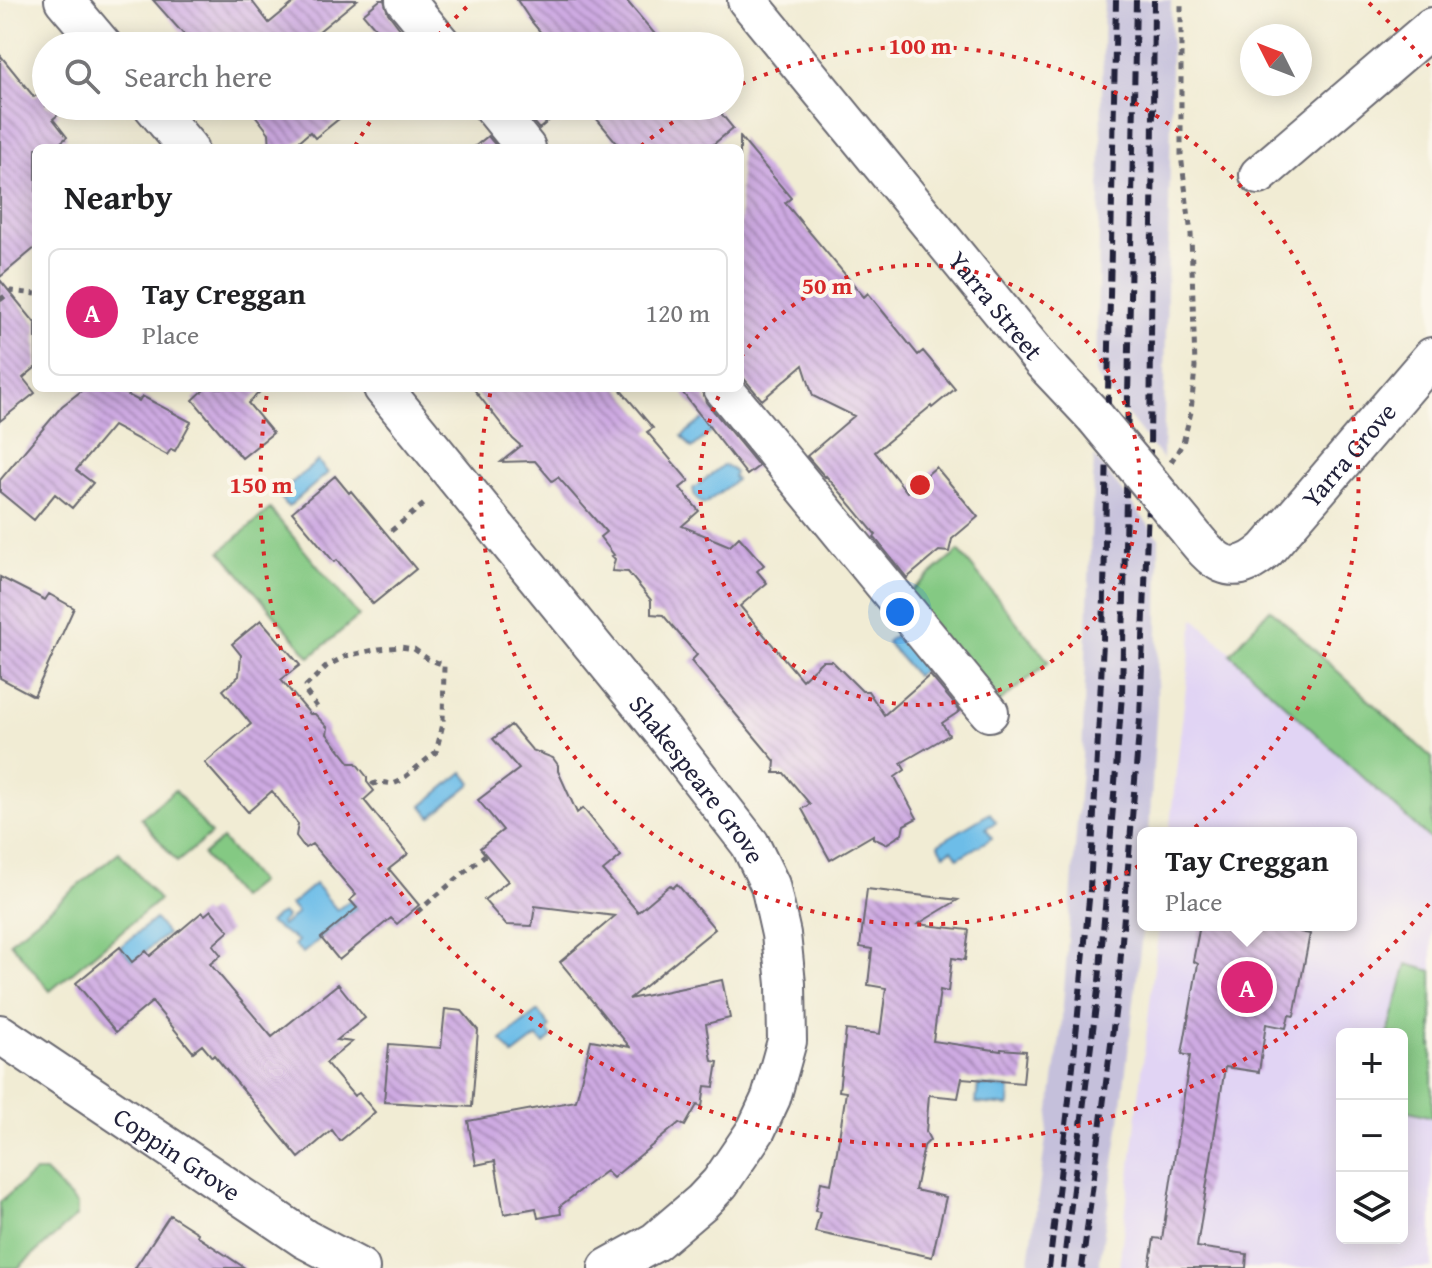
<!DOCTYPE html>
<meta charset="utf-8">
<style>
body{margin:0;font-family:"Gentium Book Plus",serif;background:#f6f6f6;color:#202124}
.controls{position:absolute;right:24px;bottom:24px;display:grid;overflow:hidden;border-radius:12px;box-shadow:0 4px 20px #0003}
.controls button{width:72px;height:72px;display:grid;place-items:center;padding:0;border:0;border-bottom:2px solid #e0e0e0;background:#fff;color:#202124;font:40px sans-serif}
.compass{position:absolute;left:1240px;top:24px;width:72px;height:72px;border-radius:50%;background:#fff;box-shadow:0 4px 20px #0003;rotate:312deg}
.you{position:absolute;left:900px;top:612px;width:28px;height:28px;margin:-20px;border:6px solid #fff;border-radius:50%;background:#1a73e8;box-shadow:0 0 0 12px #1a73e833}
.badge{display:grid;place-items:center;width:52px;height:52px;border-radius:50%;background:#db2777;color:#fff;font-size:26px;font-weight:700}
.pin{position:absolute;translate:-50% -50%;border:4px solid #fff;box-shadow:0 2px 8px #0006}
.popup{position:absolute;left:1137px;top:827px;width:220px;height:104px;box-sizing:border-box;display:grid;place-content:center;border-radius:12px;background:#fff;filter:drop-shadow(0 2px 6px #0005);font-size:26px;white-space:nowrap;color:#757577}
.popup b{font-size:30px;color:#202124}
.popup::after{content:'';position:absolute;left:50%;top:100%;margin-left:-16px;border:16px solid transparent;border-top-color:#fff}
.list{margin:0;padding:0;list-style:none}
h2{display:flex;justify-content:space-between;align-items:center;height:104px;margin:0;padding:0 32px;font-size:34px}
h2 small{font-size:26px;font-weight:400;color:#757577}
.list li{display:grid;grid-template-columns:52px 1fr auto;gap:24px;align-items:center;box-sizing:border-box;height:128px;margin:0 16px 16px;padding:0 16px;border:2px solid #e0e0e0;border-radius:12px}
.list b{display:block;font-size:30px;white-space:nowrap}
.list p{margin:0;font-size:26px;white-space:nowrap;color:#757577}
.list em{font-size:26px;font-style:normal;color:#757577}
.icon{flex:none;width:44px;height:44px;fill:none;stroke:currentColor;stroke-width:2;stroke-linecap:round;stroke-linejoin:round}
.map{position:relative;flex:none;width:1432px;height:1268px;overflow:hidden}
.search{position:absolute;background:#fff;box-shadow:0 4px 20px #0003;left:32px;top:32px;width:712px;height:88px;display:flex;align-items:center;gap:20px;box-sizing:border-box;padding:0 28px;border-radius:44px;color:#757577;font-size:30px}
.panel{position:absolute;background:#fff;box-shadow:0 4px 20px #0003;left:32px;top:144px;width:712px;height:248px;border-radius:12px}
.map>svg:first-child{display:block}
.built{fill:#e1d4f4;fill-rule:evenodd}
.railway{fill:#c5c0db}
.park{fill:#84c983;stroke:#53765f;stroke-width:2}
.water{fill:#6dbde8;stroke:#487092;stroke-width:2}
.building{fill:url(#building-back-hatch)}
.lines{fill:none;stroke-linecap:round;stroke-linejoin:round}
.minor-casing{stroke:#6a6971;stroke-width:42}
.path{stroke:#6a6971;stroke-width:5;stroke-dasharray:6 6;stroke-linecap:butt}
.minor{stroke:#fff;stroke-width:38}
.rail{stroke:#22223b;stroke-width:6;stroke-dasharray:12 6;stroke-linecap:butt}
.minor-bridge-casing{stroke:#6a6971;stroke-width:42;stroke-linecap:butt}
.minor-bridge{stroke:#fff;stroke-width:38}
.ring{fill:none;stroke:#d62828;stroke-width:4;stroke-dasharray:4 8}
.labels{text-anchor:middle;dominant-baseline:central;stroke-width:8;stroke-linejoin:round;paint-order:stroke}
.street-label{font-size:26px;fill:#22223b;stroke:#fbf7ec}
.centre{fill:#d62828;stroke:#fbf7ec;stroke-width:4}
.ring-label{font-size:24px;text-anchor:middle;font-weight:bold;fill:#d62828;stroke:#fbf7ec;stroke-width:8;stroke-linejoin:round;paint-order:stroke}
</style>
<div class="map">
<svg width="1432" height="1268" viewBox="0 0 1432 1268">
<defs>
<pattern id="building-back-hatch" width="6" height="6" patternUnits="userSpaceOnUse" patternTransform="scale(2)"><rect width="6" height="6" fill="#ceaae2"/><path d="M-1 5l2 2M0 0l6 6M5-1l2 2" fill="none" stroke="#a78ab8"/></pattern>
</defs>
<rect width="100%" height="100%" fill="#fbf7ec"/>
<filter id="ink" filterUnits="userSpaceOnUse"><feTurbulence type="fractalNoise" baseFrequency=".0125" numOctaves="2"/><feDisplacementMap in="SourceGraphic" scale="16" xChannelSelector="R" yChannelSelector="G"/><feConvolveMatrix kernelMatrix="1 2 1 2 8 2 1 2 1" color-interpolation-filters="sRGB"/></filter>
<filter id="wash" filterUnits="userSpaceOnUse"><feTurbulence type="fractalNoise" baseFrequency=".006" numOctaves="4" result="noise"/><feDisplacementMap in="SourceGraphic" scale="32" xChannelSelector="R" yChannelSelector="G"/><feGaussianBlur stdDeviation="1.8" result="paint"/><feColorMatrix in="noise" values="0 0 0 0 0 0 0 0 0 0 0 0 0 0 0 0 0 1.4 0 .05"/><feComposite in="paint" operator="in"/></filter>
<g filter="url(#wash)">
<rect width="100%" height="100%" fill="#f1ecd4"/>
<!-- built -->
<path class="built" d="M1194,618l238,223v427h-313l40,-343h192v-92h-182zM1342,1034h60v204h-60z"/>
<!-- railway -->
<path class="railway" d="M1104,0h67v122l-8,338 -67,-84z
M1094,456l65,82 -2,166 -8,129h-6v92l-23,196 -21,147h-71l33,-238 21,-274z"/>
<!-- park -->
<path class="park" d="M270,509l89,107 -49,41 -89,-106z
M959,551l90,111 -54,44 -89,-111z
M1270,609l162,149v83l-202,-187z
M175,790l36,44 -34,28 -36,-44z
M222,839l37,43 -20,16 -36,-43z
M119,852l40,48 -109,91 -40,-49z
M1407,964l25,7v146l-30,-8v-75h-14z
M35,1172h10l32,33v11l-59,52h-18v-66z"/>
<!-- water -->
<path class="water" d="M716,409l9,11 -33,28 -10,-12z
M318,461l10,12 -40,34 -10,-13z
M723,465l8,3 4,5 -2,4 3,3 -31,24c-8,-2 -11,-7 -12,-15z
M905,627l29,34 -18,15 -29,-34z
M463,772l9,11 -41,34 -9,-11z
M990,813l6,9 -10,6 6,10 -34,20 -6,-9 -8,5 -6,-10z
M315,884l22,26 13,-10 7,8 -54,45 -9,-8 4,-4 -29,-18 7,-7 6,-3 4,4 -6,7 2,2 15,-13 -7,-8z
M155,919l12,15 -35,28 -12,-15z
M538,1011l12,16 -3,3 5,7 -8,7 -7,-7 -24,18 -12,-15z
M978,1085l32,3 -1,18 -33,-3z"/>
<g id="blocks">
<!-- building -->
<path class="building" d="M153,0h98l18,23 28,-23h60l-56,46h-107z
M380,0h4l4,13 12,16 -14,12 -23,-27z
M517,0h109l39,46h-113l-21,-25z
M0,55l34,42 7,-5 5,6v8h7l6,8 -6,5 14,18 -13,11h-18v99l-36,30z
M248,106h107l-40,32 -5,-6 -19,16h-21l-1,-15z
M520,106h46l-27,23z
M586,106h129l18,22 -24,20h-88z
M488,136l10,12h-25z
M740,137l51,61 -6,5 79,94 4,-4 50,62 5,-4 32,38 -23,19 -1,-2 -56,46 32,40 29,-25 42,50 -26,22 -3,13 -10,-1 -32,27 -33,-41 2,-2 -34,-41 -16,-18 -1,1 -18,-21 47,-40 -41,-20 -10,-31 -41,35 -22,-26z
M0,280l36,44v43l-13,11 12,15 -35,28z
M85,388h30l24,13 3,-5 49,26 -16,29 -4,-2 -4,6 -54,-29 -37,44 17,13 -21,25 -17,-14 -21,26 -34,-28v-12l62,-74z
M206,388h58l-16,15 25,30 -31,25 -49,-58z
M473,388h146l34,40 -6,4 42,49 -9,7 19,23 -17,15 48,20 9,-9 25,28 -7,6 10,12 -27,23 62,74 20,-19h10l30,30h6l16,24 46,-40 30,36 -18,12 7,12 -48,28 4,7 -10,7 22,41 -13,7 -2,9 -16,10 -13,-6v-3l-43,25 -28,-51 8,-5 -26,-31h-10l1,-12 -84,-100 6,-6 -34,-40 -12,-1v-14l-23,-28 -16,-1 3,-12 -3,-3 2,-1 -14,-18 6,-5 -48,-55 -6,4 -17,-20 -34,1 20,-16 -8,-7z
M679,388h23l4,14 53,64 -12,9z
M335,476l14,17 2,-2 65,78 -43,35 -36,-44 -3,2 -42,-50z
M0,577l45,23 4,-6 25,14 -40,88 -34,-18z
M261,620l39,45 -19,15 29,34h5l13,14 -1,6 23,29h6l11,14v5l7,9 -10,9 44,54 -19,15 30,36 -22,19 -6,-6 -52,42 -18,-22 36,-30 -7,-8 6,-5 -44,-51 -7,4 -9,-12 2,-12 -26,-33 -24,21 -43,-49 46,-39 -28,-34 16,-14 2,-21 -9,-11z
M511,725l21,25 21,8 5,7v6l19,42 6,-5 38,48 -18,15 35,41 32,-27 3,3 4,-4 38,45 -86,70 93,-19 8,38 -24,6 6,37 6,1 -4,25 -9,-1 -3,21 -5,-2 -12,21 -6,-3 -66,55 -7,-7 -46,35 1,8 -23,4 -2,-10 -32,6 -9,-53 -19,4 -8,-44 108,-20 15,-61 39,7 -70,-85 55,-46 -80,-10 -3,20 -26,-1 -22,-25 24,-19 -28,-33 23,-18 -25,-30 41,-31 -26,-30z
M867,889l91,11 -40,24 51,6 -4,30 -13,-2 -4,34 -8,-2 -7,51 68,10v-2l25,2 -3,32 -61,-5 -4,20 -29,-3 -3,37 4,8 -6,6 -9,44 31,7 -14,60 -117,-25 5,-20 -5,-1 6,-29 10,2 6,-33 9,-59 -7,-1 7,-61 34,4 6,-46 -18,-3 4,-36 -12,-2z
M211,910l18,21 -16,14 8,10 -11,9 62,73 66,-53 27,34 -28,22 15,2 -26,21 28,33 5,-3 16,19 -35,29 -8,-11 -33,28 -85,-103 -2,2 -10,-12 -9,7 -41,-50 -36,30 -40,-49 44,-36 12,15 14,-11 4,5 52,-44 3,3z
M1200,925h101l-1,7 10,2 -16,82 -5,-1 -3,13 -20,-4 -7,48 -34,-5 -28,180 50,7 -1,14h-97l5,-30 8,1 28,-183 -8,-2 16,-90 -5,-3z
M445,1009l17,2 16,19 -6,77 -88,-5 5,-58 52,4z
M170,1215l28,18 -1,3 48,32h-110z"/>
</g>
</g>
<g filter="url(#ink)">
<use href="#blocks" fill-opacity="0" stroke="#6a6971" stroke-width="2"/>
<g class="lines">
<defs>
<g id="minor">
<path d="M64,0l39,46"/>
<path d="M405,0l38,46"/>
<path id="s1" d="M747,0l296,362 52,55"/>
<path d="M153,106l35,42"/>
<path d="M492,106l34,42"/>
<path d="M1259,175l173,-148"/>
<path id="s2" d="M383,388l281,345 86,111 20,41 11,49 5,50 1,57 -16,57 -15,32 -36,53 -18,19 -47,40 -47,26"/>
<path d="M723,388l266,324"/>
<path id="s3" d="M1162,498c8,10 16,19 24,29 24,30 42,57 80,23l166,-193"/>
<path id="s4" d="M0,1034l305,205 55,29"/>
</g>
</defs>
<!-- minor casing -->
<use href="#minor" class="minor-casing"/>
<!-- path -->
<path class="path" d="M0,300l11,-9 25,3
M1171,462l12,-19 8,-31 4,-45 -4,-133 -10,-79v-155
M391,531l33,-27
M317,707l-11,-15v-6l21,-20 19,-10 33,-7 21,-2 14,2 14,10 16,6 -1,59 -7,28 -36,29 -7,3 -13,-2 -7,2 -2,3
M417,912l68,-57"/>
<!-- minor -->
<use href="#minor" class="minor"/>
<!-- rail -->
<path class="rail" d="M1049,1268l24,-202 17,-177 13,-247 13,-642
M1063,1268l36,-286 23,-287 14,-695
M1082,1268l36,-278 22,-271 10,-267 4,-452"/>
<defs>
<path id="minor-bridge" d="M1095,417l67,81"/>
</defs>
<!-- minor-bridge casing -->
<use href="#minor-bridge" class="minor-bridge-casing"/>
<!-- minor-bridge -->
<use href="#minor-bridge" class="minor-bridge"/>
</g>
</g>
<!-- distance rings -->
<g class="ring">
<path d="M741 357A220 220 0 1 1 722 389"/>
<path d="M641 146A439 439 0 0 1 697 107M731 89A439 439 0 1 1 491 390"/>
<path d="M1429 904A659 659 0 0 1 267 393M355 146A659 659 0 0 1 380 107M430 44A659 659 0 0 1 471 3M1369 3A659 659 0 0 1 1429 66"/>
</g>
<g class="labels">
<!-- street labels -->
<g class="street-label">
<text stroke="none"><textPath href="#s1" startOffset="394">Yarra Street</textPath></text>
<text stroke="none"><textPath href="#s3" startOffset="264">Yarra Grove</textPath></text>
<text stroke="none"><textPath href="#s2" startOffset="502">Shakespeare Grove</textPath></text>
<text stroke="none"><textPath href="#s4" startOffset="214">Coppin Grove</textPath></text>
</g>
</g>
<circle cx="920" cy="485" r="12" class="centre"/>
<g class="ring-label">
<text x="920" y="54">100 m</text>
<text x="827" y="294">50 m</text>
<text x="261" y="493">150 m</text>
</g>
</svg>
<div class="controls">
<button>+</button>
<button>−</button>
<button><svg class="icon" aria-label="layers" viewBox="0 0 24 24"><path d="M12 4l9 5-9 5-9-5zM3 14l9 5 9-5"/></svg></button>
</div>
<svg class="compass" viewBox="-18 -18 36 36"><path d="M0-13l5 13h-10z" fill="#e53935"/><path d="M0 13l5-13h-10z" fill="#757577"/></svg>
<div class="you"></div>
<div class="pin badge" style="left:1247px;top:987px">A</div>
<div class="popup"><b>Tay Creggan</b>Place</div>
<div class="search"><svg class="icon" aria-label="search" viewBox="0 0 24 24"><circle cx="10" cy="10" r="6"/><path d="M15 15l6 6"/></svg>Search here</div>
<section class="panel">
<h2>Nearby<small></small></h2>
<ul class="list">
<li><span class="badge">A</span><div><b>Tay Creggan</b><p>Place</p></div><em>120 m</em></li>
</ul>
</section>
</div>
